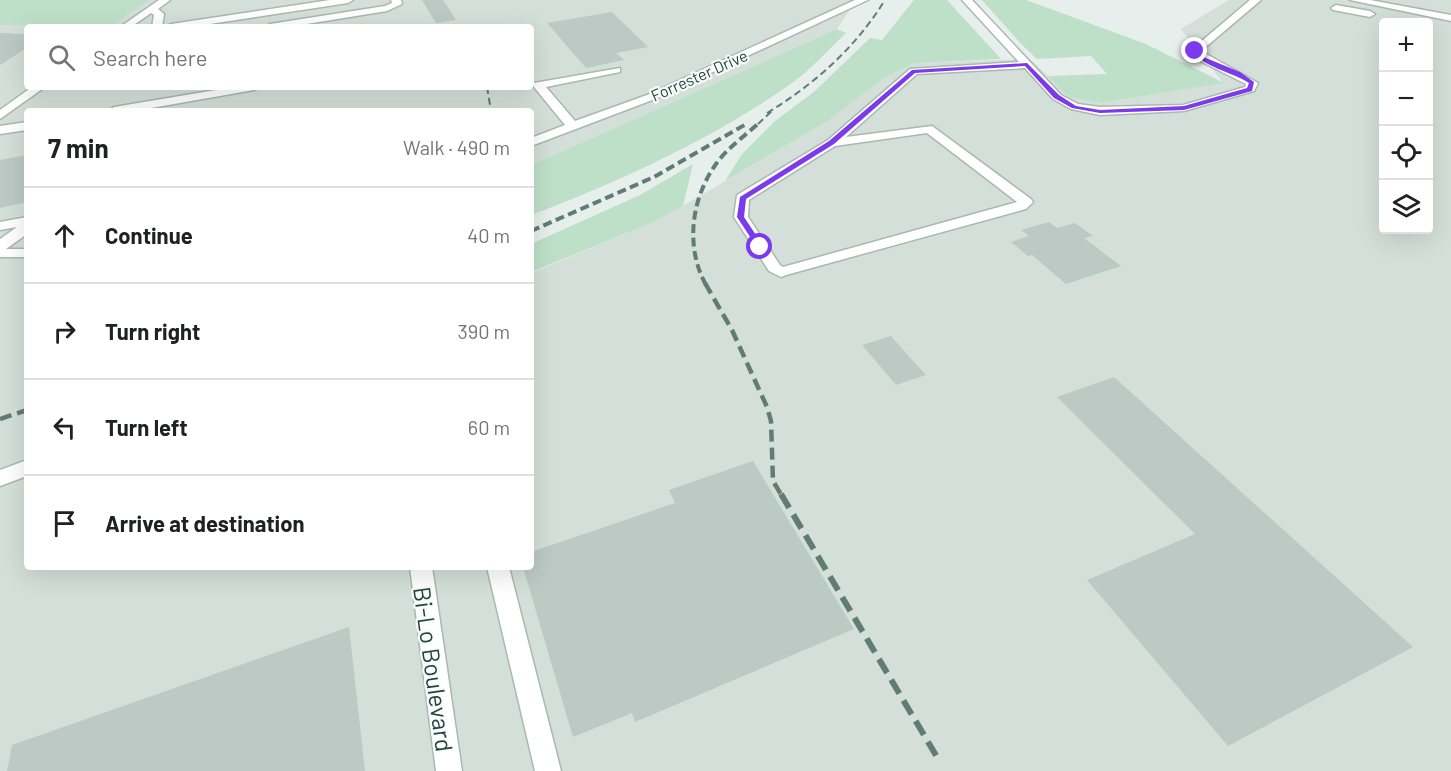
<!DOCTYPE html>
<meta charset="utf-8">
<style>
body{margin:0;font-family:Barlow,sans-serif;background:#f6f6f6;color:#202124}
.controls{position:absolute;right:18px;top:18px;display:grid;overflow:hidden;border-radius:6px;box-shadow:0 6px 24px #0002}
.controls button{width:54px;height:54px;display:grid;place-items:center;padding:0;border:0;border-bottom:2px solid #e0e0e0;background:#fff;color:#202124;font:30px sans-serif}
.stop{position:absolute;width:18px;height:18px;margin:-14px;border:4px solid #7c3aed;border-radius:50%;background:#fff}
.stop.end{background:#7c3aed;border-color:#fff;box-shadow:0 2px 6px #0008}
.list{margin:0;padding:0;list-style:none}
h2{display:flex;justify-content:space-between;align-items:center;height:78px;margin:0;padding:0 24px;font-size:26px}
h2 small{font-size:20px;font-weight:400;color:#757577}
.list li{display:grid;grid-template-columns:39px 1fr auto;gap:18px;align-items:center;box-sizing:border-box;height:96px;padding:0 24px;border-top:2px solid #e0e0e0}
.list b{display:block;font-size:22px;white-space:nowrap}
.list em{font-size:20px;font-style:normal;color:#757577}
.icon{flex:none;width:33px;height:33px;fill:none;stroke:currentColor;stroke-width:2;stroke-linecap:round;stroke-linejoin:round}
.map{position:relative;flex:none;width:1451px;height:771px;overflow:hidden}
.search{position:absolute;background:#fff;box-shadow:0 6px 24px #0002;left:24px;top:24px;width:510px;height:66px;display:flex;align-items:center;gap:15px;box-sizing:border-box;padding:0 21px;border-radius:6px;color:#757577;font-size:22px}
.panel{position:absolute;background:#fff;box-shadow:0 6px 24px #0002;left:24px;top:108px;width:510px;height:462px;border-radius:6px}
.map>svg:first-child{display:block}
.built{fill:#d4dfda;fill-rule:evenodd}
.green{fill:#bfe0c8}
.building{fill:#bbcac4}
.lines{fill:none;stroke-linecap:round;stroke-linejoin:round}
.minor-casing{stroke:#a8b8b2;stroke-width:3}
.minor{fill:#fff;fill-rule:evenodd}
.rail-far3{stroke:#5f7d75;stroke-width:2;stroke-dasharray:7 4;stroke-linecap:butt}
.rail-far2{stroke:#5f7d75;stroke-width:4;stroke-dasharray:9 4.5;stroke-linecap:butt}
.rail-far1{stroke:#5f7d75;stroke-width:4.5;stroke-dasharray:12 6;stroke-linecap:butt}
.rail{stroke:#5f7d75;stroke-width:6;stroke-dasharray:16 8;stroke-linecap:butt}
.route{fill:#7c3aed}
.labels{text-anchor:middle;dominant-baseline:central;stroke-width:4.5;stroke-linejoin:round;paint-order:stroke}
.far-street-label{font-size:16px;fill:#24423a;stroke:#f7fbf9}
.near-street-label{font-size:24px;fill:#24423a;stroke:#f7fbf9}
</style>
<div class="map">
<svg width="1451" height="771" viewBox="0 0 1451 771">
<rect width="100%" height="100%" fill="#e6efeb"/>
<!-- built -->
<path class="built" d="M84,0h772l-19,29 -306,136v-54h-504v456h504v-294l123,-51 29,-16 145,-85 58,-44 29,-14 115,-4 39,37 33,7 121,-20 -42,-54 48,-29h222v771h-1451v-757zM1384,22h44v208h-44zM27,27h504v60h-504z"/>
<!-- green -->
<path class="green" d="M0,0h150l-41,27h-26l2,-3 -85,1z
M914,0h33l54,59 -86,4 -29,14 -58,44 -103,60 17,-27 33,-33 40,-30 55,-53 12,2z
M982,0h44l120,44 78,39 -122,20 -33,-6 -21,-21 59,-2 -16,-18 -54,3 -15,-14z
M837,29l9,4c-15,14 -30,31 -46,44 -75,56 -181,105 -269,138v-50z
M693,164l-10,42 -29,16 -123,50v-28l109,-49z"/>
<!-- building -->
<path class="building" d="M422,0h21l13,20 -20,3z
M612,12l36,35 -32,6 8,7 -38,8 -39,-45z
M0,33l27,1v14l-27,17z
M27,155v47l-27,6v-48z
M1049,222l8,6 18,-5 18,13 -9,2 37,28 -55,18 -34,-29 -4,1 -17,-14 18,-6 -8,-6z
M891,336l21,24 14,15 -30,10 -34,-40z
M1114,377l144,130 155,140 -185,99 -141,-166 108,-46 -138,-137z
M753,461l101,168 -219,93 -3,-9 -59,24 -50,-170h8v-15l144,-49 -6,-13z
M349,627l16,144h-358l5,-26z"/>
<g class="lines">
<defs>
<path id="minor" d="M159,0h11l-12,9 6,5 -2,13h-10l2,-12 -3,-2 -20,14h-11z
M330,0h23l-5,3 -158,24h-24l5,-3z
M391,0h10l1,4 -15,7 -99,16h-23l5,-3 115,-18 7,-3z
M855,0h13l-213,99 -124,47v-8l34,-13 -31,-38v-4l86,-15v4l-74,15 29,34 72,-26z
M962,0h10l89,95 17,9 22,3 83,-2 62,-18 1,-3 -44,-22 -12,-11 60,-51h11l-60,51 57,32 -4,8 -70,20 -84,4 -29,-6 -18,-10 -28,-31 -108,6 -71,63 86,-11 99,73 2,3 -7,7 -240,66 -5,2 -12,-6 -35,-54 3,-22 91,-55 82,-71 109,-7zM927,133l90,69 -234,65 -3,-2 -32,-48 1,-17 86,-54z
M1350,0h20l81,15v6z
M1336,5l34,6 5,3 -5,3 -37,-7 -2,-2z
M32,87h13l-45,32v-9z
M234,87h26l-6,3 -120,21h-26l6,-4z
M27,122v8l-27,4v-8z
M27,217v17l-21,15h21v8h-27v-18l17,-12 -17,3v-8z
M27,460v16l-27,10v-16z
M410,567h22l30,204h-26z
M487,567h22l52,204h-26z"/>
</defs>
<!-- minor casing -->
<use href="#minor" class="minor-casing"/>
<!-- minor -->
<use href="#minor" class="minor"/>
<!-- rail-far3 -->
<path class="rail-far3" d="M487,87l4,24
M767,113c48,-29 89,-66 118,-113
M758,124l15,-14"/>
<!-- rail-far2 -->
<path class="rail-far2" d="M531,231l123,-54 94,-54
M706,285c-21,-38 -15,-86 10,-121 11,-16 30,-29 44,-42"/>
<!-- rail-far1 -->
<path class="rail-far1" d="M705,283l27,47 35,77 4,14 2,60 9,15
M0,419l27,-9"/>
<!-- rail -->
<path class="rail" d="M781,494l156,263"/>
</g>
<!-- route -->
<path class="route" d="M1195,49l6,7 39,16 14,10 -2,9 -68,19 -84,3 -28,-5 -18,-10 -29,-32 -110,7 -81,71 -88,55 -2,18 20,30 -1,2h-5l-21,-32 3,-20 89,-56 83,-71 115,-7 32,32 17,11 24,4 84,-4 63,-18 2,-5c-17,-11 -46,-16 -57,-32z"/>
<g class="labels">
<!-- far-street labels -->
<g class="far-street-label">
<text transform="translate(699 75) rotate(-24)">Forrester Drive</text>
</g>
<!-- near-street labels -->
<g class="near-street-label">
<text transform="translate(434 669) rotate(82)">Bi-Lo Boulevard</text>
</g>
</g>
</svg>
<div class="controls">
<button>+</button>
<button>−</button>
<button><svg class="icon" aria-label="locate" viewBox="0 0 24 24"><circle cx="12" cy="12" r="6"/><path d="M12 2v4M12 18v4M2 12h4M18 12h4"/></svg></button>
<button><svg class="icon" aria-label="layers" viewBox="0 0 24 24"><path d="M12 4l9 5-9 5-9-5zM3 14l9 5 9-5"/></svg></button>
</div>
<div class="stop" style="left:760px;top:247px"></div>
<div class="stop end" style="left:1195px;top:51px"></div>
<div class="search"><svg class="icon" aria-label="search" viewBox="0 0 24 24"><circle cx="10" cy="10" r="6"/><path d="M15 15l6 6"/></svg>Search here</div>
<section class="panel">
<h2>7 min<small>Walk · 490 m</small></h2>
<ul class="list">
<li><svg class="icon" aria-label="ahead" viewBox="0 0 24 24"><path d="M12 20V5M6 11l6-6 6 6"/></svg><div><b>Continue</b></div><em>40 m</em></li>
<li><svg class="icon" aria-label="right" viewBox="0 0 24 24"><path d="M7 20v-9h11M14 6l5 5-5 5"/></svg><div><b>Turn right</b></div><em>390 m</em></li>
<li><svg class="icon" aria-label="left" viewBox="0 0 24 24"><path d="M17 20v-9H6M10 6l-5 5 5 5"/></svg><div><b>Turn left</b></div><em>60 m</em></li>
<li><svg class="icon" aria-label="arrive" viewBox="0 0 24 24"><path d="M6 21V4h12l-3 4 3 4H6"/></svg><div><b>Arrive at destination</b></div></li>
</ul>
</section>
</div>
